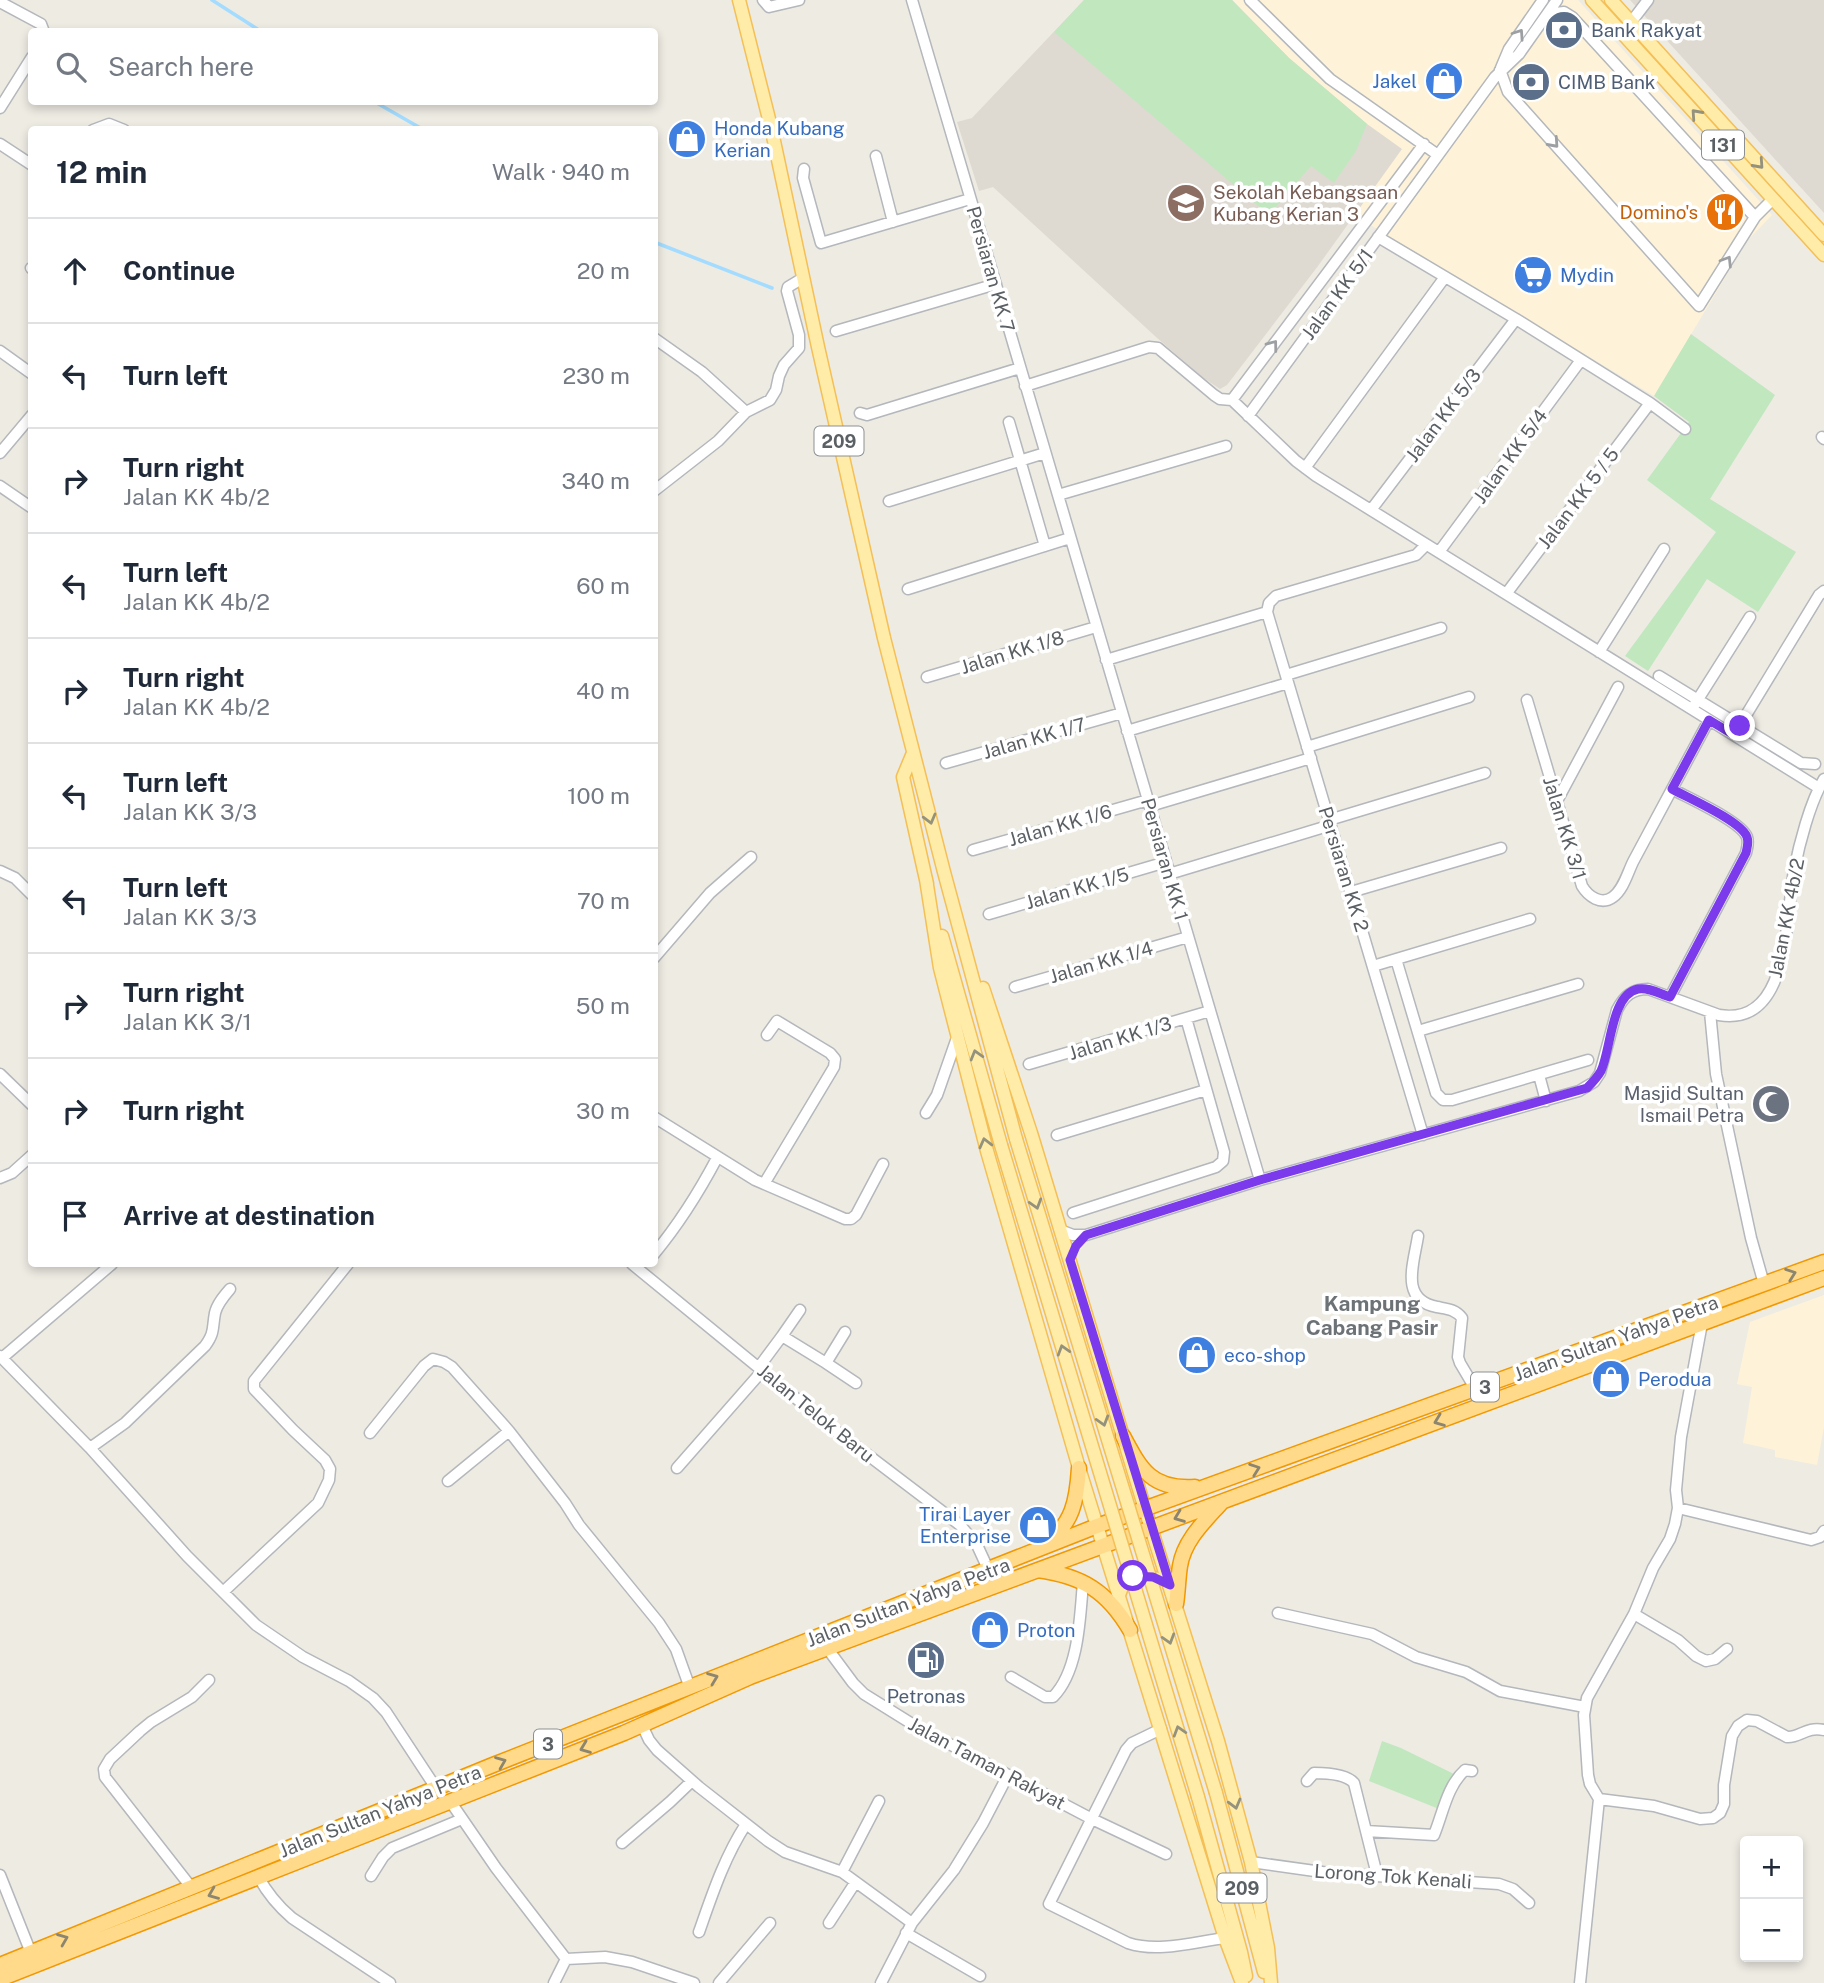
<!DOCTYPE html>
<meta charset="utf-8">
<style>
body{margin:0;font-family:"Public Sans",sans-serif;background:#f2f2f3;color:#1f2937}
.controls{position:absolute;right:21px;bottom:21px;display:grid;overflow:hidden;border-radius:7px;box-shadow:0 4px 10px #0003}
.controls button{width:63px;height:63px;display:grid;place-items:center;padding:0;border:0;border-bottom:2px solid #e0e1e3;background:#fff;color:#1f2937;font:35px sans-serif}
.stop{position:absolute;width:21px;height:21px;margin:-16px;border:5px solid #7c3aed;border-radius:50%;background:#fff}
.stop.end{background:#7c3aed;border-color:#fff;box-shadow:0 2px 7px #0008}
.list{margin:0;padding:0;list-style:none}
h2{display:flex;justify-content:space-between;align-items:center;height:91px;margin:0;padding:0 28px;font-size:30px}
h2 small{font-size:23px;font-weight:400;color:#747a83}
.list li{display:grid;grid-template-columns:46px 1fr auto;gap:21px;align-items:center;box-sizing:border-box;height:105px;padding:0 28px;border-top:2px solid #e0e1e3}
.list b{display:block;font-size:26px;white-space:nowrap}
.list p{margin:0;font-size:23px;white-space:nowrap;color:#747a83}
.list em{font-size:23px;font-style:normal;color:#747a83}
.icon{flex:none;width:38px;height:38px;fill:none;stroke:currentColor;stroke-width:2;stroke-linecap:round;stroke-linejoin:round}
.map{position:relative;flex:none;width:1824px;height:1983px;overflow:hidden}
.search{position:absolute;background:#fff;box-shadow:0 4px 10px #0003;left:28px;top:28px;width:630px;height:77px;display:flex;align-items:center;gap:18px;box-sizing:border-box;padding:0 24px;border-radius:7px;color:#747a83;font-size:26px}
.panel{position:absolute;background:#fff;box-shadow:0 4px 10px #0003;left:28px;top:126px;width:630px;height:1141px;border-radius:7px}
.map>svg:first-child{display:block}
.commercial{fill:#fef3d8}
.education{fill:#dedad1}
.green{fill:#c1e7bf}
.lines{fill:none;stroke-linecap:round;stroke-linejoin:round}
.stream{stroke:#a3dcff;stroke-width:3.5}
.minor-casing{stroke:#b4b7bb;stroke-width:13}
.major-casing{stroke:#f4bf56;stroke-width:15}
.highway-casing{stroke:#f29800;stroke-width:17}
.minor{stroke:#fff;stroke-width:10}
.major{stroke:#ffeca8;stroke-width:12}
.highway{stroke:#ffda8a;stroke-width:14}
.major-bridge-casing{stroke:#f4bf56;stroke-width:15;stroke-linecap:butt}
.major-bridge{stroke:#ffeca8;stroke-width:12}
.oneway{stroke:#9da0a2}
.oneway2{stroke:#94917c}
.oneway3{stroke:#8c856f}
.route{stroke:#7c3aed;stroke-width:9}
.labels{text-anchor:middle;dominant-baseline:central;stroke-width:7;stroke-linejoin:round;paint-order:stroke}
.shield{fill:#fff;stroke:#8c9092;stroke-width:2}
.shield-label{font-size:18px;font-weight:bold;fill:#5b6064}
.service-label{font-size:19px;fill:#4e5e75;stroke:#fff;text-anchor:start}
.shop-label{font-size:19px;fill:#366cbe;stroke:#fff;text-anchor:start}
.education-label{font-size:19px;fill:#785e54;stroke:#fff;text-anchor:start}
.food-label{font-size:19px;fill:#c56008;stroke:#fff;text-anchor:end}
.street-label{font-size:19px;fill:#5b6064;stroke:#fff}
.worship-label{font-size:19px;fill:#5b616d;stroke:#fff;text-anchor:end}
.neighbourhood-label{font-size:21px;font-weight:bold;fill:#6c7276;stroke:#fff}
</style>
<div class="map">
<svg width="1824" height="1983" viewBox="0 0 1824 1983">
<rect width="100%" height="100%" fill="#eeebe3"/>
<!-- commercial -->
<path class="commercial" d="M1232,0h346l194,215 -25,26 -93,155 -300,-181 47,-66 -34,-25 -78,-66z
M1824,1295v132l-7,38 -42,-8v-7l-32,-7 9,-56 -15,-3 13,-62z"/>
<!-- education -->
<path class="education" d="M1084,0h148l57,58 78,66 35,25 -84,117 -91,119 -7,4 -18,-12 -46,-40 -163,-150 -14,4 -22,-69 15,-4z
M1630,0h194v213l-174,-191z"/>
<!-- green -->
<path class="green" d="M1084,0h148l57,58 78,66 -11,27 -22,32 -23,-17 -42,49 -215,-183z
M1691,334l84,61 -65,104 86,53 -38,60 -51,-33 -59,92 -23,-15 91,-124 -69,-52 42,-58 -35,-26z
M1382,1741l19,7 55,27 -17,34 -70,-28z"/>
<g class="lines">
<!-- stream -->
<path class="stream" d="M212,0l50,32
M375,102l49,28
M654,242l118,46"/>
<defs>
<path id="minor" d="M763,0l6,7 30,-7
M912,0l348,1180
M1250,0l80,79 108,76
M0,2l41,22 3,8
M1547,14l17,-2 8,5 183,200
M1622,34l26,-34
M1501,68l8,-19 34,-49
M1500,70l8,22 191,214 56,-89 18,-18
M0,108l32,-51
M93,130l16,-6 15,6
M0,144l32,21
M876,156l17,66
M804,169l-1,9 18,65 149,-44
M1378,237l138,82 134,84 35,26
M31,268l1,1
M836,331l160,-47
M654,338l48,34 44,40
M0,351l32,23
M1025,386l124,-39 9,1 56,47 6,4 12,1 64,61 20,15 503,312
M1232,400l192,-256
M860,413l7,2 153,-47
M1248,416l247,-339 24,-23 38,-54
M1009,422l36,124
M1822,437l2,2
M0,453l32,-38
M1305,468l140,-191
M0,486l32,22
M654,491l64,-50 28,-29 24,-12 6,-10 3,-14 5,-11 15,-17v-13l-12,-44 1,-4 15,-9
M1058,495l168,-49
M889,501l156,-48
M1371,510l145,-191
M1439,552l142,-192
M908,589l162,-51
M1506,594l144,-191
M1599,652l65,-103
M1106,660l161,-48
M1286,675l155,-47
M1659,676l142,87 14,1
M927,677l169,-50
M1527,700l55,186c6,10 19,20 31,11 11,-8 15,-26 21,-37 25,-47 50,-94 75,-140
M1695,704l55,-87
M1737,730l82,-135 5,-4
M1127,731l161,-48
M1307,747l162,-50
M946,763l176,-50
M1557,801l61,-114
M1150,806l161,-48
M1329,820l156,-47
M973,850l175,-50
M0,871l15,7 17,17
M1169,874l162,-49
M1351,892l150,-44
M989,914l177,-52
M654,958l56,-65 41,-36
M1396,959l40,134 7,7h9l136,-40
M1373,966l157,-47
M1015,987l173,-50
M1670,997l76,-144c1,-5 3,-10 1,-16 -6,-16 -59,-39 -75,-48
M1710,1012l6,62 35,164 13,46
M1418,1031l160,-47
M1029,1064l181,-53
M0,1074l32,31
M1539,1075l7,26
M926,1113l11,-18 21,-60
M654,1117l101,63 90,39h6l5,-4 27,-51
M1057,1135l149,-45
M1423,1135l-156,-523 2,-9 7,-7 140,-41 10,-10
M0,1178l12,-5 20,-18
M764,1184l70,-117 1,-8 -5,-6 -53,-32 -10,14
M1073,1213l143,-46 7,-6 1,-9 -38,-134
M1060,1230l13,5h13l174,-55 319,-89 15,-9 6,-9 17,-63c7,-14 15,-21 31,-21l71,26c72,12 66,-98 75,-144 5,-26 16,-69 30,-92
M1418,1236c-4,27 -19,64 19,71 10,2 18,2 25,11l-4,39 2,6 16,27
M654,1254c25,-30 45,-62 63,-96
M632,1264l199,163 129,98 17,20 12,26
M782,1336l18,-26
M0,1356l90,92 97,108 69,69 47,32 46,24 24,17 13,14 50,76
M2,1358l110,-94
M826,1363l30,20
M759,1367l23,-31 44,27 19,-31
M370,1433l54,-67 9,-7 11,3 8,5 57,64 56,72 14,22 80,98 17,26 14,39
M90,1448l35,-25 80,-77c10,-14 7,-17 10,-33 2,-9 9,-17 15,-24
M677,1468l86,-98
M448,1481l61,-50
M1678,1508l133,32 9,-3 4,-6
M223,1592l95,-89 11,-23 1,-11 -5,-9 -32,-30 -39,-41v-8l94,-117
M1278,1613l94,21 44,23 50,15 34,19 85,16
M1634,1614l44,26 18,16 10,5 9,-2 12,-10
M827,1648l26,35 11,11 53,33 175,92 74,35
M1011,1677l34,20h8c26,-26 27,-80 30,-115
M642,1725l7,15 8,10 42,37 69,54 17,11 57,20 70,51
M1161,1729l-29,14 -6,7 -77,154 79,39c30,10 66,-1 97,-5
M1307,1781l7,-8c12,0 32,1 40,10l23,92
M1599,1799l55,7 46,13 13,-1 7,-5 4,-9v-19l8,-49 6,-10 9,-6 10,1 30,16c13,1 19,-11 37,-7
M450,1801l46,67 70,91 39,-2 27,5 62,21
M1366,1831l68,4c9,-22 13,-49 31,-65l7,1
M622,1843l48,-41 22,-21
M1251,1862l78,11 170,11 14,5 16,14
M842,1872l37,-71
M0,1875l31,78
M258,1876c9,17 20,30 34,42l98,65
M371,1876l12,-19 9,-9 70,-29
M191,1887l-86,-110 -1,-8 6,-10 30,-28 11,-9 41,-25 17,-17
M829,1923l26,-40
M699,1932c13,-37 25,-74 47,-108
M906,1933l74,43
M554,1983l12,-24
M719,1983l51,-60
M881,1983l31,-60 42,-53 29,-47 25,-48
M1580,1983l19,-184 -9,-15 -2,-9 -4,-60 3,-17 47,-84 19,-46 17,-29 5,-15 3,-16 -2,-18 5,-53 21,-114"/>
<path id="major" d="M739,0l32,127 47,220 66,291 60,234 72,267
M1592,0l232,255
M1611,0l213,235
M913,753l-10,24 24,107
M926,879l14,89 47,183 92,317 146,470 17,45
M942,936l59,209
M983,988l48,145 114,376 73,232 33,121 17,86 3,35
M1119,1595l6,-16 16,-4 18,4
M1216,1793l48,179
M1198,1797l43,155 5,24"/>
<path id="highway" d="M1123,1436c18,34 29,54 72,51
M1045,1544c28,-20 32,-44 34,-76
M1038,1570c44,6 69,21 92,60
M1176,1604c2,-12 2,-26 4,-38 4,-26 25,-45 42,-64
M0,1965l493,-200 604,-239 727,-264
M0,1979l624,-246 126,-56 1074,-399"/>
</defs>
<!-- minor casing -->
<use href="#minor" class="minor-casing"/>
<!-- major casing -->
<use href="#major" class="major-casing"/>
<!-- highway casing -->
<use href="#highway" class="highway-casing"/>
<!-- minor -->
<use href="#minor" class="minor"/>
<!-- major -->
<use href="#major" class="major"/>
<!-- highway -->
<use href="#highway" class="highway"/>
<defs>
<path id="major-bridge" d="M1016,1139l200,654
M1001,1145l197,652"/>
</defs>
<!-- major-bridge casing -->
<use href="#major-bridge" class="major-bridge-casing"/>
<!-- major-bridge -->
<use href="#major-bridge" class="major-bridge"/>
</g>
<!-- one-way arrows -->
<defs><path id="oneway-chevron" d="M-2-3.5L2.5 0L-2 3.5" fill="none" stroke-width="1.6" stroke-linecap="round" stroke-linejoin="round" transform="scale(1.75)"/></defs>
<g class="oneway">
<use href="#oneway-chevron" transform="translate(1519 34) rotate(-56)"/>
<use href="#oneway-chevron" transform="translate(1554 143) rotate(48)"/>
<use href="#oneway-chevron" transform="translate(1727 261) rotate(-58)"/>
<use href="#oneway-chevron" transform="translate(1273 345) rotate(-53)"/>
</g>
<g class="oneway2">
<use href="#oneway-chevron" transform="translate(1696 114) rotate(-132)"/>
<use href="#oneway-chevron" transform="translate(1759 164) rotate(48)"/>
<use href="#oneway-chevron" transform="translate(930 819) rotate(75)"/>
<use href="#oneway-chevron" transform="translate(976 1055) rotate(-106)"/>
<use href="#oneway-chevron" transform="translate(985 1143) rotate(-104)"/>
<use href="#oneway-chevron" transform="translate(1036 1204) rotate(73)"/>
<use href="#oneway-chevron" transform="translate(1063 1350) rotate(-107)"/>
<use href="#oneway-chevron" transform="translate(1103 1421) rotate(73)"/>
<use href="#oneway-chevron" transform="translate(1169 1639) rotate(73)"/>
<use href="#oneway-chevron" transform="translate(1179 1731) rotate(-107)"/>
<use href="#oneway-chevron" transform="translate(1235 1804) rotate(75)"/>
</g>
<g class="oneway3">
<use href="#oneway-chevron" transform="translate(1791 1274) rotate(-20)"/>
<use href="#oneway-chevron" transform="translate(1439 1421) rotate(159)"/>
<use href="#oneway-chevron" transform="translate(1255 1469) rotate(-20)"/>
<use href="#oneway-chevron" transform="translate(1179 1517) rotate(159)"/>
<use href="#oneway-chevron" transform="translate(713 1678) rotate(-21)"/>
<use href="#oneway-chevron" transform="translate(585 1748) rotate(159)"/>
<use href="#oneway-chevron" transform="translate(501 1762) rotate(-22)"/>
<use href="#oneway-chevron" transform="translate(213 1894) rotate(158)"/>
<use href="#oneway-chevron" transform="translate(63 1939) rotate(-22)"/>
</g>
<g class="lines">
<!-- route -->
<path class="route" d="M1133,1576l20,1 17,8 -100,-325 6,-14 10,-11 174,-55 327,-92c5,-5 10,-10 14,-17 10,-21 10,-77 37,-82 11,-2 22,5 32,8l76,-144c1,-5 3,-10 1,-16 -6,-16 -59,-39 -75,-48l37,-69 25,15 6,-9"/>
</g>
<!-- icons -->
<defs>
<symbol id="bank-disc" viewBox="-11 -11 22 22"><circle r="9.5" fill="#5c6f8a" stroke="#fff"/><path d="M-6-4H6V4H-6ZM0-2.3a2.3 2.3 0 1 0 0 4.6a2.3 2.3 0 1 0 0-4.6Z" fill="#fff"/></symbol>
<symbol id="shop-disc" viewBox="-11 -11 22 22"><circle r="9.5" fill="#3f7fe0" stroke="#fff"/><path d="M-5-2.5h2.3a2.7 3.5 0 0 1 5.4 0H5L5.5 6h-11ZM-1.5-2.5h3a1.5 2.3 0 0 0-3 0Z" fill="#fff"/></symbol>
<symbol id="school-disc" viewBox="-11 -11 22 22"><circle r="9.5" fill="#8d6e63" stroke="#fff"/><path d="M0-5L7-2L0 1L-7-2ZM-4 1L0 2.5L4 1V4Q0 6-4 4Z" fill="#fff"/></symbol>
<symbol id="restaurant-disc" viewBox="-11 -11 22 22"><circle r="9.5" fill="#e8710a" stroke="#fff"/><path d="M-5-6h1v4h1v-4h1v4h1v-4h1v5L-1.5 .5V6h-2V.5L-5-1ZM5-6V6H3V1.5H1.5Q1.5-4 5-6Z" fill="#fff"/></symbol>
<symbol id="supermarket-disc" viewBox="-11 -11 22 22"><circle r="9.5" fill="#3f7fe0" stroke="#fff"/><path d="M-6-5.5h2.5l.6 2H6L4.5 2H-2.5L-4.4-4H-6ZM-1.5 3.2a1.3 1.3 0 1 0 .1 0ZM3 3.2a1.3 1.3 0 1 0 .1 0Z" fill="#fff"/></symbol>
<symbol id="mosque-disc" viewBox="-11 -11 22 22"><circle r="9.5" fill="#6b7280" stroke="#fff"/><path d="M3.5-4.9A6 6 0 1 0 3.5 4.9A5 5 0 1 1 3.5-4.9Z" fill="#fff"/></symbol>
<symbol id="fuel-disc" viewBox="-11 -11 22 22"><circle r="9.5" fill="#5c6f8a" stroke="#fff"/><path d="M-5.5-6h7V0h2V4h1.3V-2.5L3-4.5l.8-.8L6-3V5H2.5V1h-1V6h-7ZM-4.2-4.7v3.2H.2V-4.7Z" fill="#fff"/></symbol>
</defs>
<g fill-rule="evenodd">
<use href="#bank-disc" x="1542" y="8" width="44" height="44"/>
<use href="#shop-disc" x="1422" y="59" width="44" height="44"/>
<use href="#bank-disc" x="1509" y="60" width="44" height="44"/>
<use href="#shop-disc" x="665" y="117" width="44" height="44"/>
<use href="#school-disc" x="1164" y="181" width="44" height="44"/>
<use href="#restaurant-disc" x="1703" y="190" width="44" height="44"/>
<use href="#supermarket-disc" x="1511" y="253" width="44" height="44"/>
<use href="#mosque-disc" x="1749" y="1082" width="44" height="44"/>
<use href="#shop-disc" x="1175" y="1333" width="44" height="44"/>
<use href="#shop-disc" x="1589" y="1357" width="44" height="44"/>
<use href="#shop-disc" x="1016" y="1503" width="44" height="44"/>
<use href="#shop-disc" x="968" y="1608" width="44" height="44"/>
<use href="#fuel-disc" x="904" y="1638" width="44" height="44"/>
</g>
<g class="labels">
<!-- shield labels -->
<g class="shield">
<rect x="1702" y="130.5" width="42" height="29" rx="5"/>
<rect x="814.5" y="426.5" width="49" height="29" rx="5"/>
<rect x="1471" y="1372.5" width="28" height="29" rx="5"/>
<rect x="534" y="1729.5" width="28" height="29" rx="5"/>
<rect x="1217.5" y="1873.5" width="49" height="29" rx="5"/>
</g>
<g class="shield-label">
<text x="1723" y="145">131</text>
<text x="839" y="441">209</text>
<text x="1485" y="1387">3</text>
<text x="548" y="1744">3</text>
<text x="1242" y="1888">209</text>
</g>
<!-- service labels -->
<g class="service-label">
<text x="1591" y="30">Bank Rakyat</text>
<text x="1558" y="82">CIMB Bank</text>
<text x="926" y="1696" text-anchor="middle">Petronas</text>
</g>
<!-- shop labels -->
<g class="shop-label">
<text x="1417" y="81" text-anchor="end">Jakel</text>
<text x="714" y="128">Honda Kubang<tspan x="714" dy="22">Kerian</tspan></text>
<text x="1560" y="275">Mydin</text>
<text x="1224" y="1355">eco-shop</text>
<text x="1638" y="1379">Perodua</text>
<text x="1011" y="1514" text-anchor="end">Tirai Layer<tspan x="1011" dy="22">Enterprise</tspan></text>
<text x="1017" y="1630">Proton</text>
</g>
<!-- education labels -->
<g class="education-label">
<text x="1213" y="192">Sekolah Kebangsaan<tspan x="1213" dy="22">Kubang Kerian 3</tspan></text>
</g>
<!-- food labels -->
<g class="food-label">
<text x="1698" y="212">Domino's</text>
</g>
<!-- street labels -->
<g class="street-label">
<text transform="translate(991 269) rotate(74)">Persiaran KK 7</text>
<text transform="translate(1337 294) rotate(-54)">Jalan KK 5/1</text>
<text transform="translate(1443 415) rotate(-53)">Jalan KK 5/3</text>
<text transform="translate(1510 456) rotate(-54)">Jalan KK 5/4</text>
<text transform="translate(1578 498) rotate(-53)">Jalan KK 5 / 5</text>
<text transform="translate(1012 652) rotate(-17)">Jalan KK 1/8</text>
<text transform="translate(1034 738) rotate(-16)">Jalan KK 1/7</text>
<text transform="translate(1060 825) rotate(-16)">Jalan KK 1/6</text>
<text transform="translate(1565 828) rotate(73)">Jalan KK 3/1</text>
<text transform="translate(1165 859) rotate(74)">Persiaran KK 1</text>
<text transform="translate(1344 869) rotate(73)">Persiaran KK 2</text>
<text transform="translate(1077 888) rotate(-16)">Jalan KK 1/5</text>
<text transform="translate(1786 918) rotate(-79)">Jalan KK 4b/2</text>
<text transform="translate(1101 962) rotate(-16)">Jalan KK 1/4</text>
<text transform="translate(1120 1038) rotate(-17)">Jalan KK 1/3</text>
<text transform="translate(1616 1338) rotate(-20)">Jalan Sultan Yahya Petra</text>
<text transform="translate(816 1413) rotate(39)">Jalan Telok Baru</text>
<text transform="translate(908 1602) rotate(-21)">Jalan Sultan Yahya Petra</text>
<text transform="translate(987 1763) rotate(28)">Jalan Taman Rakyat</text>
<text transform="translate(380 1811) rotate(-22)">Jalan Sultan Yahya Petra</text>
<text transform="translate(1393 1876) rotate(4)">Lorong Tok Kenali</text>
</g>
<!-- worship labels -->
<g class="worship-label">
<text x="1744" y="1093">Masjid Sultan<tspan x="1744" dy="22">Ismail Petra</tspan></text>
</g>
<!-- neighbourhood labels -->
<g class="neighbourhood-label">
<text x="1372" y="1303">Kampung<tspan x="1372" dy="24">Cabang Pasir</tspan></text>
</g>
</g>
</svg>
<div class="controls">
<button>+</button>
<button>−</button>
</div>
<div class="stop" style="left:1133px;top:1576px"></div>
<div class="stop end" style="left:1740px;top:726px"></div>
<div class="search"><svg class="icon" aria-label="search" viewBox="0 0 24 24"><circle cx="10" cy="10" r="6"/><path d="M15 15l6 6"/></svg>Search here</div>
<section class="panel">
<h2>12 min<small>Walk · 940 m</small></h2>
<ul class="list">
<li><svg class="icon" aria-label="ahead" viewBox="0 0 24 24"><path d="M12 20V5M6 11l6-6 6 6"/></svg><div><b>Continue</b></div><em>20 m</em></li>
<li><svg class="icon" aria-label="left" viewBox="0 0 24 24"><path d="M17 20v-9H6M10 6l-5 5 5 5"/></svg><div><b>Turn left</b></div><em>230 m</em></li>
<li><svg class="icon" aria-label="right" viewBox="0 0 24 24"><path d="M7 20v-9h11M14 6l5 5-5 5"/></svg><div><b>Turn right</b><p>Jalan KK 4b/2</p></div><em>340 m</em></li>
<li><svg class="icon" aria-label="left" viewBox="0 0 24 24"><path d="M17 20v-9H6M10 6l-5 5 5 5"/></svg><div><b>Turn left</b><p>Jalan KK 4b/2</p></div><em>60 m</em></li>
<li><svg class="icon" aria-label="right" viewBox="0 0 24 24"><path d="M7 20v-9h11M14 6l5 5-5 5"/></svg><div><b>Turn right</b><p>Jalan KK 4b/2</p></div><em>40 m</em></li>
<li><svg class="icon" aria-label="left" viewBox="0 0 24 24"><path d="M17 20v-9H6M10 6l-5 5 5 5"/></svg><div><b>Turn left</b><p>Jalan KK 3/3</p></div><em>100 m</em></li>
<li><svg class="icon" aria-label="left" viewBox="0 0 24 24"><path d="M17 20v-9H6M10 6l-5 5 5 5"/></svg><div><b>Turn left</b><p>Jalan KK 3/3</p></div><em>70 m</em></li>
<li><svg class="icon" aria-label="right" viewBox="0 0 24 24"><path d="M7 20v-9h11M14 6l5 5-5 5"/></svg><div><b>Turn right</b><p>Jalan KK 3/1</p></div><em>50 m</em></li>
<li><svg class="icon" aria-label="right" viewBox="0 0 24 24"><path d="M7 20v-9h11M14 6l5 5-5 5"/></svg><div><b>Turn right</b></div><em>30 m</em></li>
<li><svg class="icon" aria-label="arrive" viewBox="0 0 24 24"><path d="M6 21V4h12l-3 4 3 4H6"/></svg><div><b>Arrive at destination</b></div></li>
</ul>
</section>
</div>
